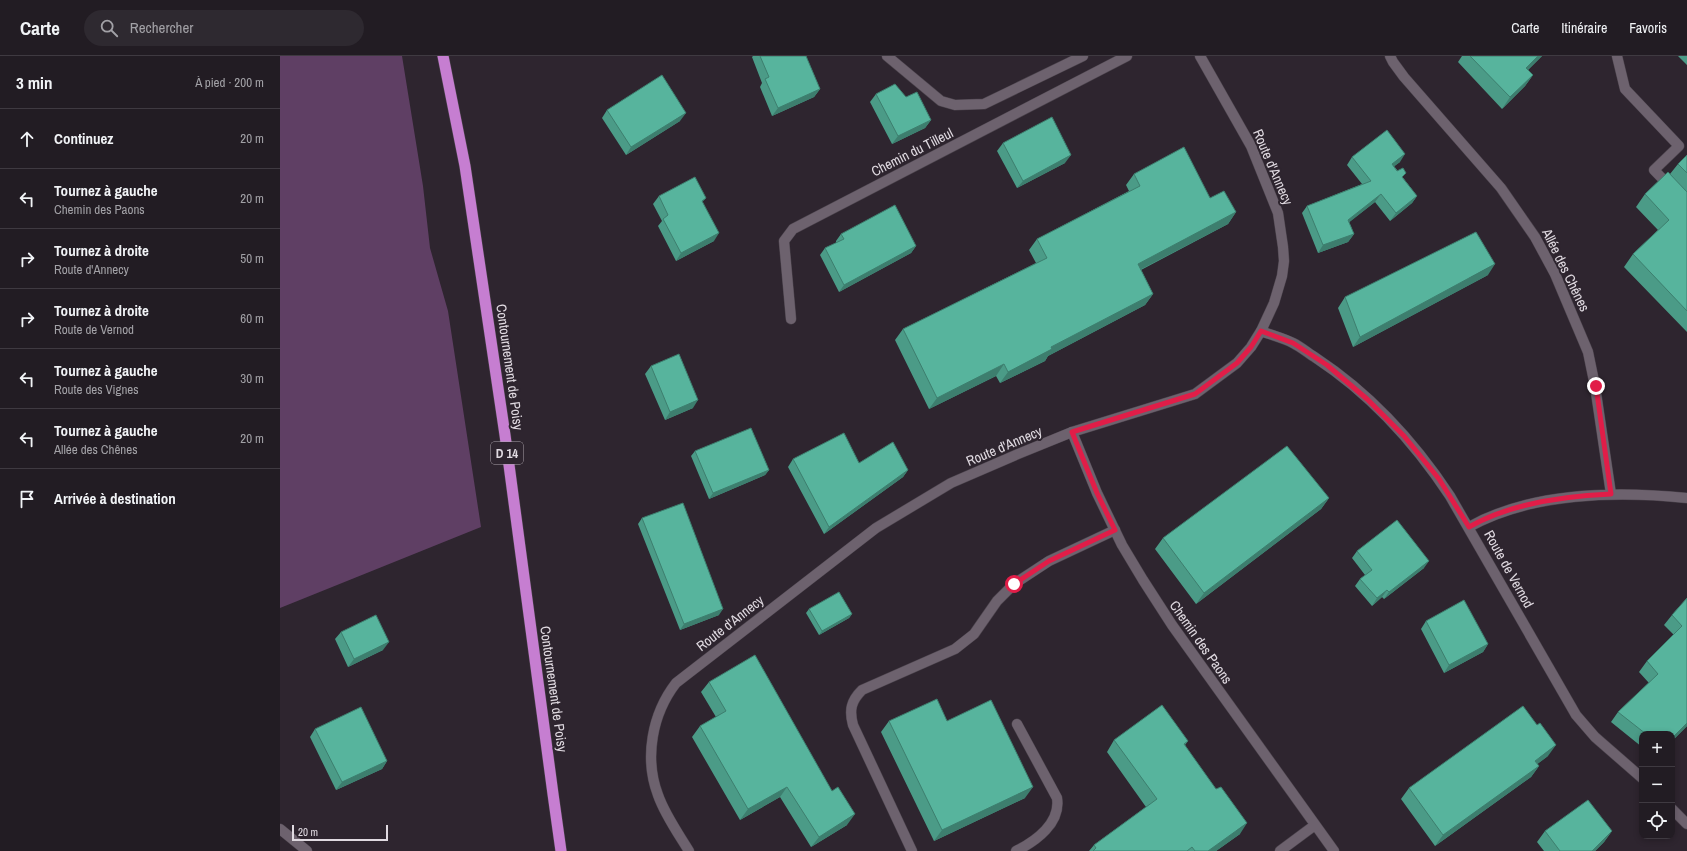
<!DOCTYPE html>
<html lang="fr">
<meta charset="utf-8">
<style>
body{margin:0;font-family:"Archivo Narrow",sans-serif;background:#2e2930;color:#f1f3f6}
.controls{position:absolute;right:12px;bottom:12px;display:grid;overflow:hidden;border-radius:8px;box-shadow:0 2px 6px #0003}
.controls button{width:36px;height:36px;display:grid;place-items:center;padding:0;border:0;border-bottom:1px solid #3f3a41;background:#221c23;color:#f1f3f6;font:20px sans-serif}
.scale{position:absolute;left:12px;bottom:10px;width:96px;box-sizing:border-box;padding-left:4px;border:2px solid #e0dae1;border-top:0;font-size:11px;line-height:14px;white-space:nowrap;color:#e0dae1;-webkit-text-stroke:3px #2e252f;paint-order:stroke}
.stop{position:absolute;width:12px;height:12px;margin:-9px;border:3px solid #e11d48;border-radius:50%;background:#fff}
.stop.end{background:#e11d48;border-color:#fff;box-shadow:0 1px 4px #0008}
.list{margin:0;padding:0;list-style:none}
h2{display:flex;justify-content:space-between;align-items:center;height:52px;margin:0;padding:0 16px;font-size:17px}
h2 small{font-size:13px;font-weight:400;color:#a2a1a6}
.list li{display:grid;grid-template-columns:26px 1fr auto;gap:12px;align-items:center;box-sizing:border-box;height:60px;padding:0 16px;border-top:1px solid #3f3a41}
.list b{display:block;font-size:15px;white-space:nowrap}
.list p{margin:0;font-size:13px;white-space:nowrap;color:#a2a1a6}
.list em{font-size:13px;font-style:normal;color:#a2a1a6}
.icon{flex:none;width:22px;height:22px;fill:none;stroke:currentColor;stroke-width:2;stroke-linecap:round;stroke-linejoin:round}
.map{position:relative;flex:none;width:1407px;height:795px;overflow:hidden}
header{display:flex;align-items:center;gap:24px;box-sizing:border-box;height:56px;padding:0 20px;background:#221c23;border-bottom:1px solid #3f3a41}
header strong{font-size:19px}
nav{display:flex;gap:22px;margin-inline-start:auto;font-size:14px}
.search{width:280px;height:36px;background:#2e2930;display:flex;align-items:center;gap:10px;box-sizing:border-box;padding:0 14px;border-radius:22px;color:#a2a1a6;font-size:15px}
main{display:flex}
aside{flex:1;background:#221c23}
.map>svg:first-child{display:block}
.green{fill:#5f3f64}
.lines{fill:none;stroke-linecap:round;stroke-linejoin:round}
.service-casing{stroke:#4b434c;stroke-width:11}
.minor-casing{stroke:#4b434c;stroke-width:11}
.tertiary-casing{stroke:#4b434c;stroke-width:11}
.trunk-casing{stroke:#4b434c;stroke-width:12}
.service{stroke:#6d626e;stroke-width:10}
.minor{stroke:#6d626e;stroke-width:10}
.tertiary{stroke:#6d626e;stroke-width:10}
.trunk{stroke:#c67ed1;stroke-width:11}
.wall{fill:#4b9b87}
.shaded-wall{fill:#3d7e6e}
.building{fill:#57b49d;stroke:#3d7e6e}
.route{stroke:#e11d48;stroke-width:5}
.labels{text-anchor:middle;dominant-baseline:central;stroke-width:4;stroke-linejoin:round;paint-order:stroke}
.shield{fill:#2e252f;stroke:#aba4ac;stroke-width:1}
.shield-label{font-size:13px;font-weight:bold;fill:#e0dae1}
.street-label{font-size:14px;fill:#e0dae1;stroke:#2e252f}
</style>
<header>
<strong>Carte</strong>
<div class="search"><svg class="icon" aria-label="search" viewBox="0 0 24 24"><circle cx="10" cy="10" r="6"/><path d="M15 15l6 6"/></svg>Rechercher</div>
<nav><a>Carte</a><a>Itinéraire</a><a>Favoris</a></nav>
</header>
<main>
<aside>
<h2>3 min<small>À pied · 200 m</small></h2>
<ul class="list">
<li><svg class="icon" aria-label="ahead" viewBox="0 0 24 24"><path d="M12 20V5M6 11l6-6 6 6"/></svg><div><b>Continuez</b></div><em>20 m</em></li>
<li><svg class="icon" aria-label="left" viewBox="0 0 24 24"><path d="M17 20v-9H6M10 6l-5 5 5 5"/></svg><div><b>Tournez à gauche</b><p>Chemin des Paons</p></div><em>20 m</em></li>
<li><svg class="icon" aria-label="right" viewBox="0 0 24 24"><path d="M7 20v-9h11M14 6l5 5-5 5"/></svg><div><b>Tournez à droite</b><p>Route d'Annecy</p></div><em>50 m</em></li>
<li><svg class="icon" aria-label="right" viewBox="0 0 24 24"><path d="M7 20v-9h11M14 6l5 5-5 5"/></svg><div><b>Tournez à droite</b><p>Route de Vernod</p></div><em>60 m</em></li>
<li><svg class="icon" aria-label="left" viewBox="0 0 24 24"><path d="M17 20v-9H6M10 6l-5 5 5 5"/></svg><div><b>Tournez à gauche</b><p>Route des Vignes</p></div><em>30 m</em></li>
<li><svg class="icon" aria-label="left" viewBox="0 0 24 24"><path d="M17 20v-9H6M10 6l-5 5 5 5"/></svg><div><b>Tournez à gauche</b><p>Allée des Chênes</p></div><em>20 m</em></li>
<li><svg class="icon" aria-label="arrive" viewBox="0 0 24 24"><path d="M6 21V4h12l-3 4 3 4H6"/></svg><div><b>Arrivée à destination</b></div></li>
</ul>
</aside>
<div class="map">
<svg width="1407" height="795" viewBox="0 0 1407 795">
<rect width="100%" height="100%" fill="#2e252f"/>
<!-- green -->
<path class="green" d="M0,0h122l21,130 7,62 18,63 33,216 -201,81z"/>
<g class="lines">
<defs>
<path id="service" d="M607,0l54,45 14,4 29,-1 99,-48
M632,795l-59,-126c-4,-15 -2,-24 9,-35l93,-41 19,-15 23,-33 17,-17 35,-23 66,-31
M736,795c20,-10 45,-28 41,-53l-40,-74"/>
<path id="minor" d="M1110,0l3,6 11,15 97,111 34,49 20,37 33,78 7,34 16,108
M1337,0l8,33 54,57 -25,24 33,34
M511,263l-7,-78 9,-12 334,-173
M981,275c10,4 22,7 32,12 8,4 15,10 23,15 53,35 99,85 134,138l126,219 19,22 47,41
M792,376l25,61 25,52 21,35 29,45 162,226
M1189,471c62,-35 149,-36 218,-29
M1392,753l15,15
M0,773l27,22
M1000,795l35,-26"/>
<path id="tertiary" d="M409,795c-11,-18 -24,-36 -31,-56 -14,-37 -6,-81 18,-112l200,-155 75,-45 67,-29 54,-22 123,-38 42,-31 14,-16 10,-16 13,-28 8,-27 2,-15 -1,-14 -5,-34 -27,-67 -51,-90"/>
<path id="trunk" d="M163,0l22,110 40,269 48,359 8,57"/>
</defs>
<!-- service casing -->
<use href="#service" class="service-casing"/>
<!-- minor casing -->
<use href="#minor" class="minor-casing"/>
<!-- tertiary casing -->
<use href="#tertiary" class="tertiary-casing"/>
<!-- trunk casing -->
<use href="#trunk" class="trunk-casing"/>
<!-- service -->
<use href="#service" class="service"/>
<!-- minor -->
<use href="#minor" class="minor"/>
<!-- tertiary -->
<use href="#tertiary" class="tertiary"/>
<!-- trunk -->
<use href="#trunk" class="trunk"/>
</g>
<!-- wall -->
<path class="wall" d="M473,0h53l14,33 -6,8 -42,19 -12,-29 2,-4 -10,-26z
M1182,0h80l-14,14 5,5 -8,11 -23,23 -44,-47z
M1398,0h9v9z
M596,38l30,3 25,23 -6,8 -33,16 -22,-42z
M327,54l73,11 -54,34 -24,-37z
M723,87l62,20 -48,25 -20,-37z
M1407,99v177l-63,-65 9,-13 25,-24 -22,-23 9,-13 25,-20 8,-10z
M1072,101l48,5 -6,4 23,30 -5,7 -22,18 -15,-19 -26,20 5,12 -6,8 -30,11 -16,-40 5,-7 55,-22 -15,-19z
M854,118l76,24 26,14 -8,12 -87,46 12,24 -8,11 -97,51 -3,5 -45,22 -4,-7 -67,33 -34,-69 8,-11 133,-66 -7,-13 8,-11 92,-48 -3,-6z
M379,140l47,2 -4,4 12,39 -38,20 -18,-35 4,-5 -9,-17z
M561,178l75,12 -5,7 -72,39 -19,-37 5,-7 11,-5v-2z
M1208,219l-135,72 -15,-39 7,-11z
M371,310l42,42 -28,12 -20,-46z
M415,395l74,19 -4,5 -56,24 -18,-43z
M513,403l66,4 49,7 -5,7 -79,57 -36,-67z
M1049,442l-8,11 -125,95 -41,-55 8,-11z
M362,462l77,97 -39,15 -42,-106z
M1077,495l67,17 -40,31 -2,-2 -10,9 -17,-20 5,-7 5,-4 -13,-17z
M1407,542v128l-15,15v-7h-30v13l-31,-25 7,-10 31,-29 -10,-11 8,-11 27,-26 -10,-10 8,-10z
M529,553l43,5 -3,4 -30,17 -13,-22z
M1146,565l62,23 -5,8 -39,21 -23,-44z
M61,576l42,18 -35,17 -13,-28z
M429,626l138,143 -36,22 -31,-50 -40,23 -48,-83 8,-11 16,-9 -15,-25z
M609,665l136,77 -91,43 -53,-109z
M35,673l72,32 -5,8 -46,21 -26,-53z
M834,684l74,1 -3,4 55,89 -24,17h-127l5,-6 52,-38 -39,-55z
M1268,700l-11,8 2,2 -8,11 -96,69 -34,-47 8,-11z
M1265,775h67l-8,11 -9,9h-51l-7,-9z"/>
<!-- shaded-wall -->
<path class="shaded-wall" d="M1258,0h4l-24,23 8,-11z
M1253,19l-8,11 -23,23 8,-12z
M540,33l-6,8 -42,19 6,-8z
M406,57l-6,8 -54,34 5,-8z
M651,64l-6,8 -33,16 6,-8z
M1125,98l-5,8 -13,10 5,-8z
M791,99l-6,8 -48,25 6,-7z
M1101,138l-6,8 -33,26 6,-8z
M1137,140l-5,7 -22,18 6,-8z
M956,156l-8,12 -98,51 8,-11z
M439,177l-5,8 -38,20 5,-8z
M1074,178l-6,8 -30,11 5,-8z
M636,190l-5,7 -72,39 5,-7z
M1215,208l-7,11 -135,72 7,-10z
M873,238l-8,11 -97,51 -3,5 -45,22 8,-11 43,-25z
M724,308l-8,12 -67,33 8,-11z
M418,344l-5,8 -28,12 5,-8z
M489,414l-4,5 -56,24 4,-6z
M628,414l-5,7 -79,57 5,-7z
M1049,442l-8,11 -125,95 8,-11z
M1149,505l-5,7 -40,31 5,-7z
M1107,534l-5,7 -10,9 5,-8z
M443,553l-4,6 -39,15 4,-6z
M572,558l-3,4 -30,17 3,-4z
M109,586l-6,8 -35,17 6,-8z
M1208,588l-5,8 -39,21 5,-8z
M1407,667v3l-15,15v-3z
M1276,689l-8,11 -21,16 8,-11z
M107,705l-5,8 -46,21 6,-8z
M1259,710l-8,11 -96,69 8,-11z
M507,731l-7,10 -40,23 8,-11z
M753,731l-8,11 -91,43 8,-11z
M575,758l-8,11 -36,22 8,-10z
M967,767l-7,11 -24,17h-8z
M1332,775l-8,11 -9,9h-3z"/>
<!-- building -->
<path class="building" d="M480,0h46l14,33 -42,19 -13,-29 4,-2z
M1190,0h68l-12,12 7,7 -23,22z
M382,19l24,38 -55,34 -24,-37z
M615,28l11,13 11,-5 14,28 -33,16 -22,-42z
M772,61l19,38 -48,26 -20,-38z
M1107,74l18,24 -13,10 5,7 6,-3 3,5 -4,4 15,19 -21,17 -15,-19 -33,26 6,14 -31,11 -16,-39 64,-25 -19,-24z
M904,91l26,51 14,-7 12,21 -98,52 15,30 -102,53 1,2 -44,23 -4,-8 -67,34 -34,-69 144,-71 -10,-19 103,-53 -6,-12z
M1407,99v18l-9,-9z
M1388,116l19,20v119l-54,-57 36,-34 -24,-26z
M415,121l11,21 -4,3 17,32 -38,20 -18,-34 5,-4 -9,-19z
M615,149l21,41 -72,39 -19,-37 19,-9 -3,-5z
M1196,176l19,32 -135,73 -15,-40z
M399,298l19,46 -28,12 -19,-46z
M471,372l18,42 -56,23 -18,-42z
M564,377l15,30 34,-21 15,28 -79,57 -36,-68z
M1007,390l42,52 -125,95 -41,-55z
M403,447l40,106 -39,15 -42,-106z
M1117,464l32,41 -40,31 -2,-2 -10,8 -17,-19 12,-9 -15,-19z
M559,536l13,22 -30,17 -13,-22z
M1407,542v125l-15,15v-4h-26l-28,-22 40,-38 -11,-13 35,-35 -10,-11z
M1184,544l24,44 -39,21 -23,-44z
M96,559l13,27 -35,17 -13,-27z
M475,599l77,136 6,-4 17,27 -36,23 -32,-50 -39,22 -48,-83 26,-15 -17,-29z
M657,643l10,22 44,-21 42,87 -91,43 -53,-109z
M882,649l26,36 -4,3 32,45 5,-2 26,36 -39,28h-13l-3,-4 -5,4h-94l3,-3 -2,-3 63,-46 -43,-59z
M1243,650l14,19 3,-2 16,22 -21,16 4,5 -96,69 -34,-47z
M81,651l26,54 -45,21 -27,-53z
M1308,744l24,31 -20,20h-32l-15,-20z"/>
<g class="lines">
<!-- route -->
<path class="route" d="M734,528l35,-23 66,-31 -18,-37 -25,-61 123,-38 42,-31 14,-16 10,-16 32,12 34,22 40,34 37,37 18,22 17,21 30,48c42,-24 94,-31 142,-33l-15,-108"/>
</g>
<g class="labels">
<!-- shield labels -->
<rect class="shield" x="211" y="386" width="32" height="22" rx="3"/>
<g class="shield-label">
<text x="227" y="397">D 14</text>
</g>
<!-- street labels -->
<g class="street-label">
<text transform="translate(632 96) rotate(-27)">Chemin du Tilleul</text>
<text transform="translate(993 111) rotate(67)">Route d'Annecy</text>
<text transform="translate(1286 214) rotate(64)">Allée des Chênes</text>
<text transform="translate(230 311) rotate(82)">Contournement de Poisy</text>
<text transform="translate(724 390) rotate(-23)">Route d'Annecy</text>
<text transform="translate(1229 513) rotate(61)">Route de Vernod</text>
<text transform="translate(450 567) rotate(-38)">Route d'Annecy</text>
<text transform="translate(921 586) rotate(55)">Chemin des Paons</text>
<text transform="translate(274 633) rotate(82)">Contournement de Poisy</text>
</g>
</g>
</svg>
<div class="controls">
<button>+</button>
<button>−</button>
<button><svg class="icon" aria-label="locate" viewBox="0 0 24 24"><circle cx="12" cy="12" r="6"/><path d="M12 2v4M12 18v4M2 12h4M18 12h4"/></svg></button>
</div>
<div class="scale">20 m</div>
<div class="stop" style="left:734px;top:528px"></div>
<div class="stop end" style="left:1316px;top:330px"></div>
</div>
</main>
